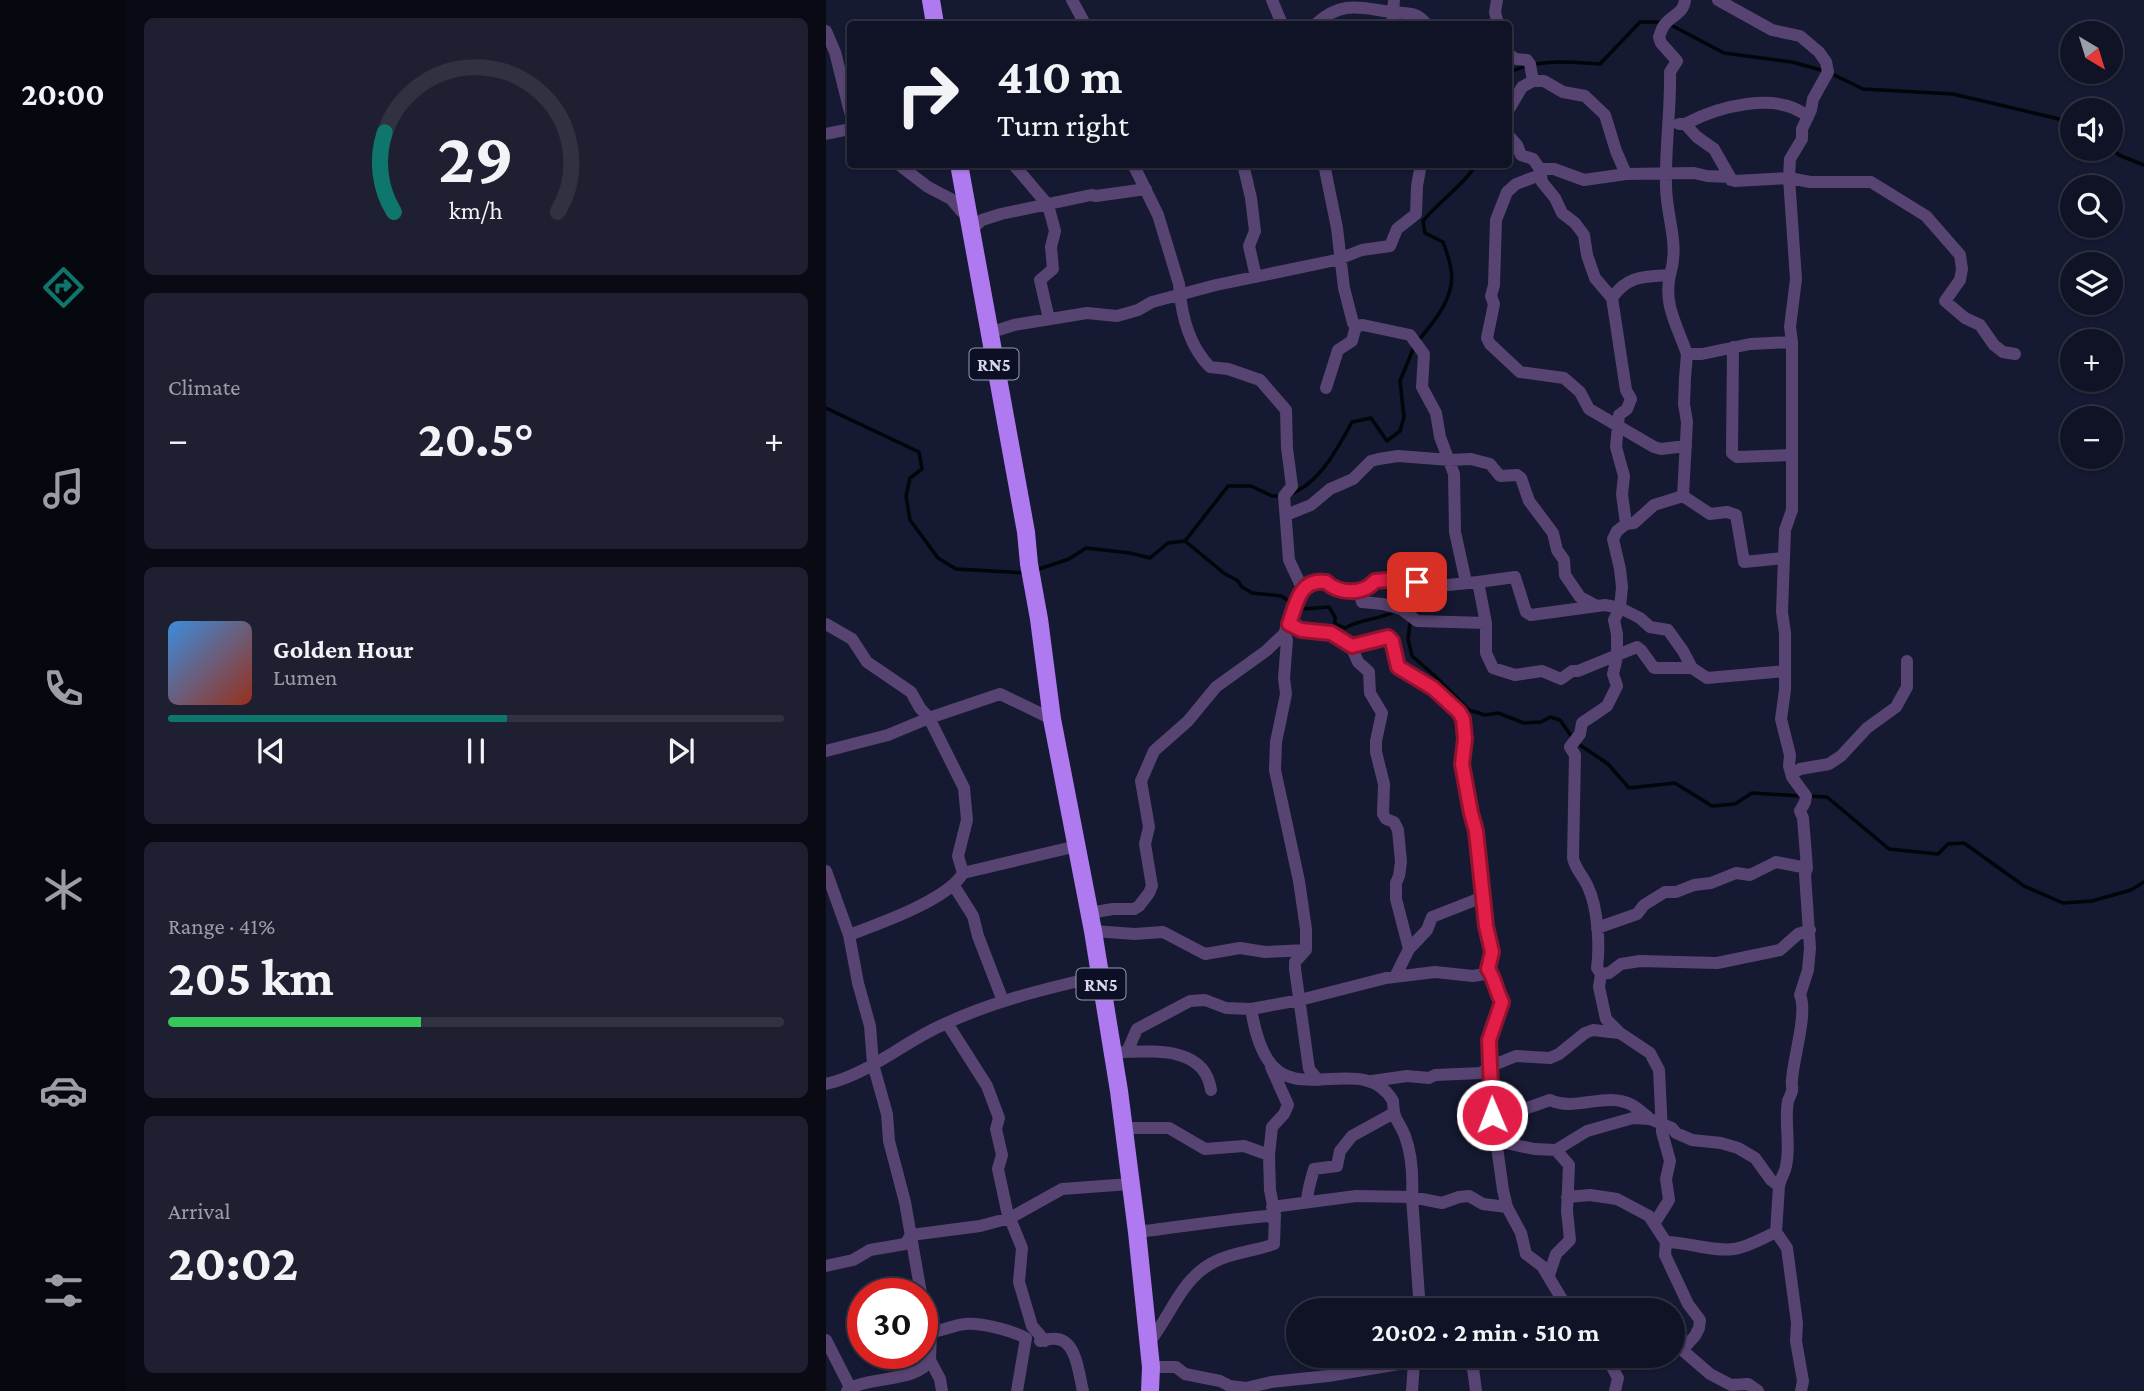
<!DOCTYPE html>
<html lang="en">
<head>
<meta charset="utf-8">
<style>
	:root { --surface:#101325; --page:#1e2032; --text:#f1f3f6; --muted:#9c9ea7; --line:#303242; --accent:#0f766e }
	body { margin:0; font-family:"Crimson Pro",serif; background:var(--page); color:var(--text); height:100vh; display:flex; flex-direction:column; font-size:26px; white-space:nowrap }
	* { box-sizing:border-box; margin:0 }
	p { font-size:23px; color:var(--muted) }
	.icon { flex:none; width:38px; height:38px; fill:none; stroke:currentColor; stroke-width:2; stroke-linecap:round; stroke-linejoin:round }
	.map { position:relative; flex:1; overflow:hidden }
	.sheet { display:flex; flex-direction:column; gap:18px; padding:18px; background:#090a14; width:700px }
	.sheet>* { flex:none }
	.hud { position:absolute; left:21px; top:21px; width:665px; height:147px; border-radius:7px; box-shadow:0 2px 5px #0004,0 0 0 2px var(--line); background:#101325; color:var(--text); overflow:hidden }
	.needle { width:46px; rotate:142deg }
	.fabs { position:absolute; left:1234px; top:21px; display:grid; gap:14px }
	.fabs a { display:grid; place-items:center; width:63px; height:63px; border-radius:50%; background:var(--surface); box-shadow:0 2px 5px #0004,0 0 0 2px var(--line); font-size:35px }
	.speed { position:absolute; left:21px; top:1278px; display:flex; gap:14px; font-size:35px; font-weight:700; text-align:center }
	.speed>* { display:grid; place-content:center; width:91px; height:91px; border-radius:50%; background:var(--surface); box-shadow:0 2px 5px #0004,0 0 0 2px var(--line); line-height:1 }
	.speed .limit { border:10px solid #d22; background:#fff; color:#111 }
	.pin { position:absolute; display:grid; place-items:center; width:60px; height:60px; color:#fff; margin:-30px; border-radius:14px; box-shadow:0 4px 10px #0006 }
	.me { position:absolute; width:77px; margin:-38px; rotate:359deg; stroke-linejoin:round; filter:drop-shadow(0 0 5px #0008) }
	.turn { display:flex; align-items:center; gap:24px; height:147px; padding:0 35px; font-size:32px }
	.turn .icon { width:91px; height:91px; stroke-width:2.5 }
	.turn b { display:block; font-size:49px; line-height:60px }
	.big { font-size:52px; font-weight:700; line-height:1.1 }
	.sheet .card { flex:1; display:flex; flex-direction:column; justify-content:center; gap:10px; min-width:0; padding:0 24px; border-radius:10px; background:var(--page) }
	.sheet .dial { align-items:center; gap:0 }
	.dial svg { height:182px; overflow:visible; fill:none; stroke:var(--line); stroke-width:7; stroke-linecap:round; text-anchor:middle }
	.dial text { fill:var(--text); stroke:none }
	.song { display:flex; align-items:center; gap:21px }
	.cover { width:84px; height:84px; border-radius:10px; background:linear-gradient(135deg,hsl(210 70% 55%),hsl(10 70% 35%)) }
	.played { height:7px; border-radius:4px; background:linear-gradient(90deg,var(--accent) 55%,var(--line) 55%) }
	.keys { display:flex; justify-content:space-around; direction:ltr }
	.heat { display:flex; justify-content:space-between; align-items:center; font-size:38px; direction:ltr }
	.charge { height:10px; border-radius:5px; background:linear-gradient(90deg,#34c759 41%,var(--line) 0) }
	.trip { position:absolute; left:460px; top:1298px; width:399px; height:70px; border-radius:35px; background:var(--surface); box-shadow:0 2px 5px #0004,0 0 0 2px var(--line); font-weight:700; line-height:70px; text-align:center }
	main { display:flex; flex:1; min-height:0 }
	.tabs { display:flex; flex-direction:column; width:126px; justify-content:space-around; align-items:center; background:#06080f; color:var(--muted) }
	.tabs .icon { width:49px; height:49px }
	.tabs .current { color:var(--accent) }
	.tabs b { font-size:32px; color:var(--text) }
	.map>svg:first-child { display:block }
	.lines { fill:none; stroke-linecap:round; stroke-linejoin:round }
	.stream { stroke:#00060a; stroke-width:3.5 }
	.minor { stroke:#584472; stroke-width:12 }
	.highway { stroke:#af7aef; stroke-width:18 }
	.route-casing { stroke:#92132f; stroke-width:18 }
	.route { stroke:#e11d48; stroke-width:12 }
	.labels { text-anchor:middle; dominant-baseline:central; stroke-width:7; stroke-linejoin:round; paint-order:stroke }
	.shield { fill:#0d0f27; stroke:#999caf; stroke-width:2 }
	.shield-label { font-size:19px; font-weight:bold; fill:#d5d8e9 }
</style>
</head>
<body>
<main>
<nav class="tabs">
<b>20:00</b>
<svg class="icon current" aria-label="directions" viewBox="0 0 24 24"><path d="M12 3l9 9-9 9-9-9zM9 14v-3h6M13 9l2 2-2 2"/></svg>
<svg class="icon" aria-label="music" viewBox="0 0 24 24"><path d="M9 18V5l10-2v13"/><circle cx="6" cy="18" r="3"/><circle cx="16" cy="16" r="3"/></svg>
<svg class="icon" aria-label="phone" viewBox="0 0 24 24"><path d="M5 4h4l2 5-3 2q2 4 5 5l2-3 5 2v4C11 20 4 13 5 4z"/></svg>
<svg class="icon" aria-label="climate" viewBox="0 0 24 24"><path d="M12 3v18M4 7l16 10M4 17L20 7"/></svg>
<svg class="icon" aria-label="car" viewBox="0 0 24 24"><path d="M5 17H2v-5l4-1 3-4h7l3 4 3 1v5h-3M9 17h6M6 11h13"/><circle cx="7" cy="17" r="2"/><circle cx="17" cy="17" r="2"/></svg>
<svg class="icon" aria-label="filters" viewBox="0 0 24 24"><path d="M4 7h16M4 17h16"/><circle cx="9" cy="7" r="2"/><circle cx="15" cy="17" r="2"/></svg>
</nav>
<section class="sheet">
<div class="card dial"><svg viewBox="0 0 100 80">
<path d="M14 69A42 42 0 1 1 86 69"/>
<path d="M14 69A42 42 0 0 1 10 34" stroke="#0f766e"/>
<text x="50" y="56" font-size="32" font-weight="700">29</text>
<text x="50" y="72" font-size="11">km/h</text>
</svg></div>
<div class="card"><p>Climate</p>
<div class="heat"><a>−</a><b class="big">20.5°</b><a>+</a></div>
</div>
<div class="card">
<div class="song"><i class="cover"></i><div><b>Golden Hour</b><p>Lumen</p></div></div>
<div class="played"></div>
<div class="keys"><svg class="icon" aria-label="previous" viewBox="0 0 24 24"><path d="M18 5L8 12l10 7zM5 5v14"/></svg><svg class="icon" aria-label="pause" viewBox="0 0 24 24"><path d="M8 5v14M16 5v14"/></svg><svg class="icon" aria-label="next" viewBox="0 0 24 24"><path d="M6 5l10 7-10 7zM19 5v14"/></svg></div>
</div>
<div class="card"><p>Range · 41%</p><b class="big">205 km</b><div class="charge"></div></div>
<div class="card"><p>Arrival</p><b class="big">20:02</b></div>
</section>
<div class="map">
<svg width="1318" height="1391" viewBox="0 0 1318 1391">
	<rect width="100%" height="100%" fill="#151931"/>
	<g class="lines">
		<path class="stream" d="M 845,25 L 898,53 L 966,62 L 1002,72 L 1037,89 L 1127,94 L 1246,122
			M 682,73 C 712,58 742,62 774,64 L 814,22 L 837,22
			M 1284,149 L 1295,156 L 1318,165
			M 592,341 C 608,322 630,296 625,270 C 624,260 620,251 617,242 L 599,233 L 597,221 C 614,200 636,187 651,164
			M 0,408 L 93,452 L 96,469 L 84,478 L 80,496 L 84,520 L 112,558 L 130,569 L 199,573
			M 464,494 C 493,484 512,448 526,422 L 545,418 L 561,441 L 574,431 L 578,417 L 574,381 L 588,347
			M 359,541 L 399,574 L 411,580 L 416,587 L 426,593 L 455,596 L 476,609 L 503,607 L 509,617 L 509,624 L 519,628 C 535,619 551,620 568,612
			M 210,570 L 243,559 L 260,548 L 304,553 L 324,558 L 342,543 L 359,541 L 402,486 L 425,486 L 446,496 L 454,496
			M 584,622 L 582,639 L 586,656 L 609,676 L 643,710 L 659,715 L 672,713 L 698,723 L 715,722 L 724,717 L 734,720 L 746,737
			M 751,743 L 782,764 L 803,788 L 849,783 L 886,806 L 909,804 L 926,793 L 975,796
			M 983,796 L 1001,797 L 1063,849 L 1112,854 L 1122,844 L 1138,843 L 1198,886 L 1237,903 L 1266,901 L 1305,890 L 1318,882"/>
		<path class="minor" d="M 246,0 L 259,24
			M 446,0 L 456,24
			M 671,0 L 669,12 L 672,24
			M 892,0 L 946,30 L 974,36 L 993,52 L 1000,62 L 1002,72 L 987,99 L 985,110 L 976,129 L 976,139 L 964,159 L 963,178 L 970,279 L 964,327 L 966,342 L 966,510 L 959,530 L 956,612 L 959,633 L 959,690 L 955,719 L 964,755 L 963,766 L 966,777 L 980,796 L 979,802 L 974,811 L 977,818 L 981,868
			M 490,24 C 516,0 534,8 566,12 C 580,14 591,11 600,24
			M 566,24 L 568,0
			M 0,31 L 9,52 L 24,112
			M 682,54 L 690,59 L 701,60 L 704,64 L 707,81
			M 682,111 L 696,87 L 707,81 L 718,81 L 737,92 L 759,96 L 779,115 L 790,151 L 800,174
			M 853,124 L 859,124 L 871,137 L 888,149 L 904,177
			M 859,124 C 891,107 951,90 982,117
			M 0,134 L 24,129
			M 682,135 L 691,145 L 695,155 L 707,159 L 714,169 L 728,169 L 758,180 L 800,174 L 868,173 L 881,176 L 904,177 L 905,180 L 909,181 L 963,178 L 984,182 L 1045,182 L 1100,216 L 1134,255 L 1136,269 L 1134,280 L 1119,301 L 1139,318 L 1154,325 L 1168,345 L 1177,352 L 1189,354
			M 39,164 L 49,164
			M 72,164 L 102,187 L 125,199 L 135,211 L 142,215
			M 187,164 L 222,205 L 229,231 L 225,247 L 227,269 L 214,280 L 223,319
			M 417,164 L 425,198 L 429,231 L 423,246 L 430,277
			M 498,164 L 511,228 L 518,288 L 527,323 L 530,326 L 537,325 L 584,335 L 598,354 L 596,387 L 610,413 L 614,437 L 628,474 L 629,532 L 640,582
			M 714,169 L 716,182 L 729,198 L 736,213 L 749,223 L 758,235 L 761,255 L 769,278 L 786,298
			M 714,175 L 690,184 L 681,192 L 670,220 L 668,285 L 665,296 L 668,304 L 661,338 L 664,344 L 694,372 L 738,378 L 754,392 L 763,409 L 828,447 L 835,449 L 860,446
			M 146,229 L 156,220 L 175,214 L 265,195 L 270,196 L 320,189
			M 844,275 C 837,305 852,327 861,354 L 876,354 L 924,344 L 966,342
			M 163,333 L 188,325 L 261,313 L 291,316 L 312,310 L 326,302 L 390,285 L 510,260 L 536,250 L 564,246 L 571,229 L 590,214 L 591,186 L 595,164
			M 907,347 L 906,453 L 911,457 L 966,455
			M 861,354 L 859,378 L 858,404 L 861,422 L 857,496 L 884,514 L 901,512 L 910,515 L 918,562 L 958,558
			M 500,388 L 512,350 L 526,341 L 530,326
			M 460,515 L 485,505 L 504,489 L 527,479 L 545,461 L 553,459 L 572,456 L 624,460 L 645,459 L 664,464 L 674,476 L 691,475 L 695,478 L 703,501 L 727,533 L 731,550 L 738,560 L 739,575 L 754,597 L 771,606
			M 800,524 L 808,523 L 828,505 L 857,496
			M 652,582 L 689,577 L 700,612 L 705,615 L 779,605 L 794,608 L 814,618 L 824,627 L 842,630 L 857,651 L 866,668 L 881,678 L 959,671
			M 476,588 L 495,581 L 510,589 L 533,591 L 540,590 L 549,581 L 554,580 L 585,579 L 602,587 L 652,582 L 660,623 L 660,653 L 667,668 L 689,675 L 716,671 L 735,679 L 746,671 L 752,671 L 811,647 L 815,650 L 828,668 L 866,668
			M 533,591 L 536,602 L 557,604 L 575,609 L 591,621 L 660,623
			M 0,624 L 26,639 L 41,662 L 85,692 L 94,708 L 103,718 L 138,788 L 141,820 L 132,856 L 137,873
			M 463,624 L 475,630 L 505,633 L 525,646 L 562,637 L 566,641 L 572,667 L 607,688 L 633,712 L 637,719 L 639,739 L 636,764 L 644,813 L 650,831 L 660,926 L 666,952 L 662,969 C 669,979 671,991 676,1002 L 663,1040 L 666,1076 L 664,1097 L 677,1190 L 681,1207 L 695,1233 L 700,1254 L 716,1266 L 743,1311
			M 458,634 L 461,640 L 458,678 L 460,694 L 450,742 L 449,770 L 473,881 L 480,929 L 480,950 L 469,962 L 469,969 L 483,1069 L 492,1080
			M 525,646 L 532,662 L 543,672 L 544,693 L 556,713 L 550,741 L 550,752 L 558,784 L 557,814 L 560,819 L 568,822 L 572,830 L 575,862 L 573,876 L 570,883 L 570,899 L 583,949
			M 0,751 L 62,735 L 103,718 L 174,694 L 226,719
			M 966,774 L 974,769 L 1003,764 L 1015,756 L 1041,728 L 1070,707 L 1081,687 L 1081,661
			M 0,871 L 23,935 L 32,983 L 44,1026 L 47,1064 L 61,1114 L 63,1141 L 79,1202 L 95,1293
			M 128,886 L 147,916 L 152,936 L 177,1001
			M 263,913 L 287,909 L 308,909 L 313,906 L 323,893 L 326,886 L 319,844 L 323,827 L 315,781 L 328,751 L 362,721 L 390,687 L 440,651 L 458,634 L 476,588 L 463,560 L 458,496 L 466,486 L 461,448 L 460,410 L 434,380 L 402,369 L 384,367 C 363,346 355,313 353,284 L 332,215 L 307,164
			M 771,928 L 811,914 L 818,905 L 839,892 L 850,892 L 868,885 L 885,883 L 910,873 L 924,875 L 950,862 L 981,868 L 979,874 L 984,948 L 982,970 L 974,995 C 982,1013 967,1059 966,1080 C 965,1084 967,1088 966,1091 C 965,1095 963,1098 962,1101 C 958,1123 965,1144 960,1166 C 959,1173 955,1177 953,1186
			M 267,931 L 309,934 L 337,932 L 379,954 L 414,948 L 439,952 L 480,950
			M 23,935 C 52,924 122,900 137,873 L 251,846
			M 775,974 L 783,973 L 795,964 L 814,961 L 891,963 L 954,950 L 972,934 L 984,930
			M 569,977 L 583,949 L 601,930 L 606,917 L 657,897
			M 425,1009 C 428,1026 432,1045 442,1060 C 470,1105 539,1052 567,1101 C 568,1123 572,1118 579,1136 C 586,1155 587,1178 586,1197 L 530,1196 L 446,1207
			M 121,1023 L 161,1086 L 173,1118 L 170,1129 L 176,1155 L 172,1169 L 181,1211 L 196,1248 L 193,1282 L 206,1326 L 219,1341
			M 297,1052 C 330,1051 379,1047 385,1090
			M 301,1052 L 311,1029 L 364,1001 L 379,1000 L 400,1008 L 425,1009 L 474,1000 L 560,978 L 609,972 L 647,976 L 665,973
			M 546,1081 L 581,1076 L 603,1078 L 609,1075 L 655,1073 L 665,1066 L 690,1056 L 724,1058 L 733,1054 L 759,1033 L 767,1030 L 793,1033
			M 0,1084 C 40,1075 73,1046 110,1028 C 163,1002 218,989 274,976
			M 666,1115 L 693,1111 L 724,1100 C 750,1112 780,1091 806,1105 C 813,1109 818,1114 824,1119
			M 298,1128 L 343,1128 L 379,1149 L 418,1146 L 443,1155 L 444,1190 L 449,1215 L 448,1244 C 430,1251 409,1252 390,1261 C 354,1278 345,1317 321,1345
			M 671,1141 L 708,1149 L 730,1150 L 743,1165 L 741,1211 L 744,1240 L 730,1254 L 723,1275
			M 730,1150 L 761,1131 L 807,1118 L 824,1119 L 846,1128 L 850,1133 L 866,1140 L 895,1143 L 912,1148 L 929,1158 L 945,1180 L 953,1186 L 950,1232 L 961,1248 L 971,1323 L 970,1341 L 977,1381 L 975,1391
			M 443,1155 L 446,1127 L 458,1114 L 462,1105 L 445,1067
			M 741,1197 L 764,1195 L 791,1199 L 823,1216 L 840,1242 L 839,1255 L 862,1304 L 874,1320 L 873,1328 L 869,1336 L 857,1349
			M 481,1202 C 481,1191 485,1180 488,1169 L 511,1166 L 514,1151 L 526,1136 L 566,1114
			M 828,1224 L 843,1200 L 840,1179 L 844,1161 L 836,1132 L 833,1070 L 824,1053 L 794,1033 L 780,1019 L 773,987 L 775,974 L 771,968 C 774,946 772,908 762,887 C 758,877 749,869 747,858 L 749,755 L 744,747 L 754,734 L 756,723 L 781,706 L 791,686 L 787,674 L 791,657 L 791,634 L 788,620 L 794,608 L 796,587 L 794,569 L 787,539 L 791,531 L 800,524 L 796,494 L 798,476 L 790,447 L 793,415 L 801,409 L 805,399 L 800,390 L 786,298 C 802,275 818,277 844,275 C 854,243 840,217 840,185 C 839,147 845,109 844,72 L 851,61 L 835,43 L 833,37 C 835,32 836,26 841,22 C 849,14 857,13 859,0
			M 311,1232 C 354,1227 397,1220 441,1216 L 447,1218
			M 840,1242 C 862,1242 886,1252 908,1249 C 922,1247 937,1238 950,1232
			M 0,1266 L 27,1260 L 44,1250 L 79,1244 L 85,1235 L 154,1226 L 184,1218 L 236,1189 L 304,1184
			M 96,1302 L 105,1332 L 104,1360 L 114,1379 L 116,1391
			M 594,1311 L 586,1197 L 616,1203 L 633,1197 L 643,1196 L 657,1204 L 681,1207
			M 105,1332 C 117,1331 128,1325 139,1324 C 154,1322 187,1331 200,1338 L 191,1391
			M 0,1340 L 26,1391
			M 214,1341 C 220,1340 225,1338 231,1339 C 251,1341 253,1376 257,1391
			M 847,1342 L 884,1374 L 905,1385 L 922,1384 L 932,1391
			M 633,1356 L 647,1368 L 650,1391
			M 780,1356 L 792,1378 L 789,1391
			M 325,1367 L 350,1367 L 359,1374 L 394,1381 L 404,1386 L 420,1388 L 445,1382 L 502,1376 L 620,1356
			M 21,1391 C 37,1376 92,1383 104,1360
			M 586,1391 L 588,1362"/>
		<path class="highway" d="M 105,0 L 109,24
			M 133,164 L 200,532 L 203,564 L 213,619 L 226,719 L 267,931 L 293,1091 L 311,1232 L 325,1367 L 324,1391"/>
	</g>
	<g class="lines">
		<defs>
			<path id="route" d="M 591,582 L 583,578 L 549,581 C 537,595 513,594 500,582 C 473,578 470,605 463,624 L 475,630 L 505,633 L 526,646 L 562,637 L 566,641 L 572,667 L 607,688 L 633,712 L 637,719 L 639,739 L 636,764 L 645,813 L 650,831 L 660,926 L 666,952 L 662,969 C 669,979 670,991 676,1002 L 663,1040 L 666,1115"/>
		</defs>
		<use href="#route" class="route-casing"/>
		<use href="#route" class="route"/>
	</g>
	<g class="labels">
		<g class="shield">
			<rect x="143.5" y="348.5" width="49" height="31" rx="5"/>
			<rect x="250.5" y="968.5" width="49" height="31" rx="5"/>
		</g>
		<g class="shield-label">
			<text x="168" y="364">RN5</text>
			<text x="275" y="984">RN5</text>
		</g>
	</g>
</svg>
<div class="fabs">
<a><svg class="needle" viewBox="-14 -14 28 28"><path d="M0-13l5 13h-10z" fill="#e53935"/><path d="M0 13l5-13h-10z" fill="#9c9ea7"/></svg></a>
<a><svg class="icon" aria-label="sound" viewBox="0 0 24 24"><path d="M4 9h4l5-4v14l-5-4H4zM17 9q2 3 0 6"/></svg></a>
<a><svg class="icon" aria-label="search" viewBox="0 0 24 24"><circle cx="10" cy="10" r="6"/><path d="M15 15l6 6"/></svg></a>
<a><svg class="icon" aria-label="layers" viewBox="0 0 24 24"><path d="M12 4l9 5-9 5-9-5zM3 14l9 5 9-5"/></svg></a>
<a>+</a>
<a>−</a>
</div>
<div class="speed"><div class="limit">30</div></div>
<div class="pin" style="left:591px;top:582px;background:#d93025"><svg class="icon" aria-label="arrive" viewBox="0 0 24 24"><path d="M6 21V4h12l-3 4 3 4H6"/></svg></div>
<svg class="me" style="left:666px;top:1115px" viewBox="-20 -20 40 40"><circle r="17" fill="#e11d48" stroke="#fff" stroke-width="3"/><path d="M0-11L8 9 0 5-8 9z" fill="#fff"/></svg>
<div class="trip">20:02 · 2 min · 510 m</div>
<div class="hud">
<div class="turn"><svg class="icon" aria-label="right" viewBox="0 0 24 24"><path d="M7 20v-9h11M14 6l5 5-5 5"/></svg><div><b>410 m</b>Turn right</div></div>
</div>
</div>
</main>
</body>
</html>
